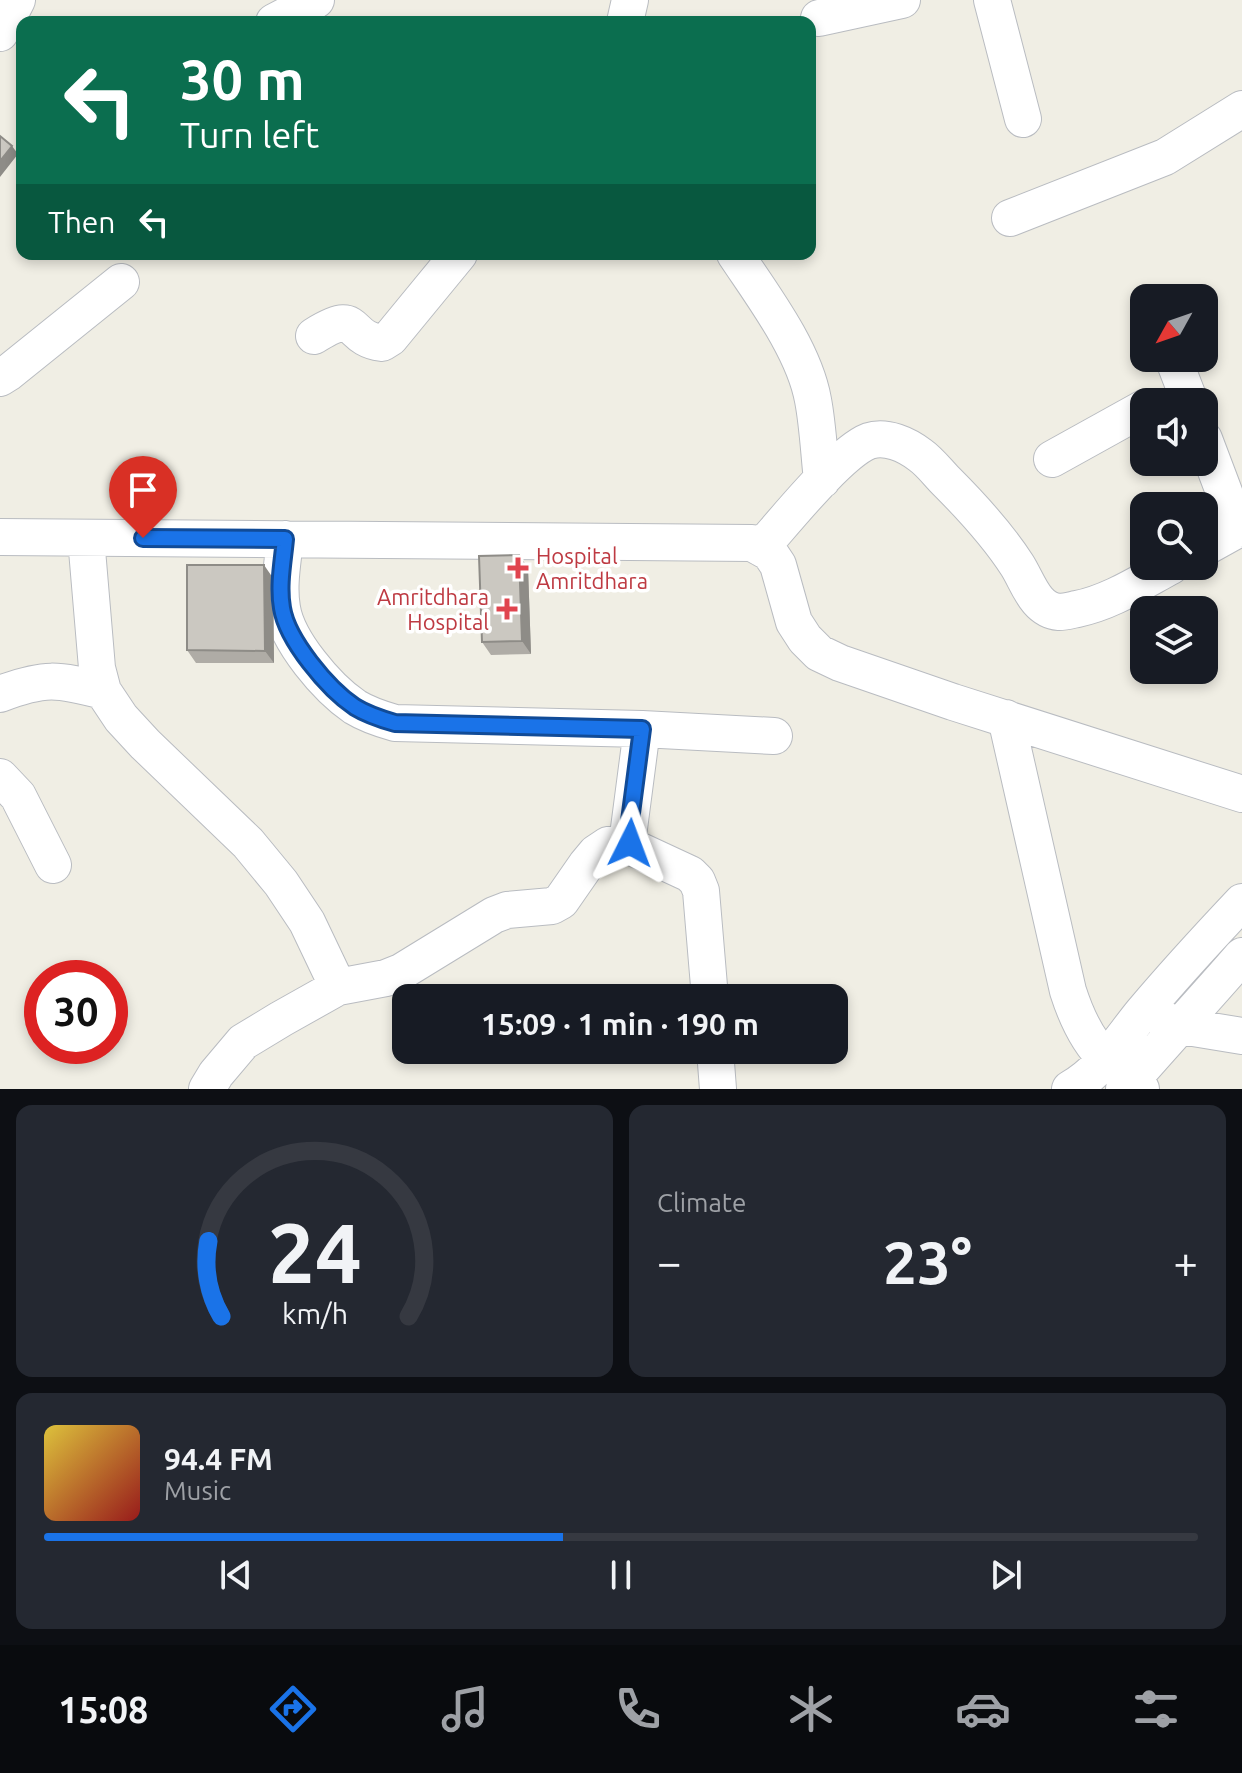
<!DOCTYPE html>
<html lang="en">
<head>
<meta charset="utf-8">
<style>
	:root { --surface:#171b24; --page:#242831; --text:#f1f3f6; --muted:#9ea1a6; --line:#363941; --accent:#1a73e8 }
	body { margin:0; font-family:Ubuntu,sans-serif; background:var(--page); color:var(--text); height:100vh; display:flex; flex-direction:column; font-size:30px; white-space:nowrap }
	* { box-sizing:border-box; margin:0 }
	p { font-size:26px; color:var(--muted) }
	.icon { flex:none; width:44px; height:44px; fill:none; stroke:currentColor; stroke-width:2; stroke-linecap:round; stroke-linejoin:round }
	.map { position:relative; height:1089px; overflow:hidden }
	.side { display:flex; flex-direction:column; gap:16px; padding:16px; background:#0d0f14; flex:1 }
	.side>* { flex:none }
	.top-card { position:absolute; left:16px; top:16px; width:800px; height:244px; border-radius:16px; box-shadow:0 4px 12px #0003; background:#0b6e4f; color:#fff; overflow:hidden }
	.needle { width:52px; rotate:230deg }
	.buttons { position:absolute; left:1130px; top:284px; display:grid; gap:16px }
	.buttons a { display:grid; place-items:center; width:88px; height:88px; border-radius:16px; background:var(--surface); box-shadow:0 4px 12px #0003; font-size:40px }
	.speed { position:absolute; left:24px; top:960px; display:flex; gap:16px; font-size:40px; font-weight:700; text-align:center }
	.speed>* { display:grid; place-content:center; width:104px; height:104px; border-radius:50%; background:var(--surface); box-shadow:0 4px 12px #0003; line-height:1 }
	.speed .limit { border:12px solid #d22; background:#fff; color:#111 }
	.pin { position:absolute; display:grid; place-items:center; width:68px; height:68px; color:#fff; margin:-82px -34px; border-radius:50% 50% 50% 0; rotate:-45deg; box-shadow:0 0 8px #0007 }
	.pin .icon { rotate:45deg }
	.me { position:absolute; width:88px; margin:-44px; rotate:3deg; stroke-linejoin:round; filter:drop-shadow(0 0 6px #0008) }
	.turn { display:flex; align-items:center; gap:28px; height:168px; padding:0 32px; font-size:36px }
	.turn .icon { width:104px; height:104px; stroke-width:2.5 }
	.turn b { display:block; font-size:56px; line-height:68px }
	.then { display:flex; align-items:center; height:76px; padding:0 32px; background:#0003; gap:16px; font-size:30px }
	.big { font-size:60px; font-weight:700; line-height:1.1 }
	.side .card { flex:1; display:flex; flex-direction:column; justify-content:center; gap:12px; min-width:0; padding:0 28px; border-radius:16px; background:var(--page) }
	.side .dial { align-items:center; gap:0 }
	.dial svg { height:208px; overflow:visible; fill:none; stroke:var(--line); stroke-width:7; stroke-linecap:round; text-anchor:middle }
	.dial text { fill:var(--text); stroke:none }
	.song { display:flex; align-items:center; gap:24px }
	.cover { width:96px; height:96px; border-radius:12px; background:linear-gradient(135deg,hsl(50 70% 55%),hsl(0 70% 35%)) }
	.played { height:8px; border-radius:4px; background:linear-gradient(90deg,var(--accent) 45%,var(--line) 45%) }
	.keys { display:flex; justify-content:space-around; direction:ltr }
	.heat { display:flex; justify-content:space-between; align-items:center; font-size:44px; direction:ltr }
	.side .tiles { flex:1; display:grid; gap:16px; grid-template-columns:1fr 1fr }
	.card:last-child { grid-column:span 2 }
	.trip { position:absolute; left:392px; top:984px; width:456px; height:80px; border-radius:16px; background:var(--surface); box-shadow:0 4px 12px #0003; font-weight:700; line-height:80px; text-align:center }
	.tabs { display:flex; height:128px; justify-content:space-around; align-items:center; background:#090b0e; color:var(--muted) }
	.tabs .icon { width:56px; height:56px }
	.tabs .current { color:var(--accent) }
	.tabs b { font-size:36px; color:var(--text) }
	.map>svg:first-child { display:block }
	.lines { fill:none; stroke-linecap:round; stroke-linejoin:round }
	.minor-casing { stroke:#b9bcc1; stroke-width:38 }
	.minor { stroke:#fff; stroke-width:36 }
	.wall { fill:#afaca6 }
	.shaded-wall { fill:#8e8c87 }
	.building { fill:#cbc8c1; stroke:#8e8c87; stroke-width:2 }
	.route-casing { stroke:#114b97; stroke-width:20 }
	.route { stroke:#1a73e8; stroke-width:14 }
	.health-dot { fill:#e0444e; stroke:#fff; stroke-width:3 }
	.labels { text-anchor:middle; dominant-baseline:central; stroke-width:7; stroke-linejoin:round; paint-order:stroke }
	.health-label { font-size:22px; fill:#be3a42; stroke:#fff; text-anchor:start }
</style>
</head>
<body>
<div class="map">
<svg width="1242" height="1089" viewBox="0 0 1242 1089">
	<rect width="100%" height="100%" fill="#f0eee4"/>
	<g class="lines">
		<defs>
			<path id="minor" d="M 992,0 L 1023,119
				M 819,18 L 902,0
				M 274,22 L 316,0
				M 625,22 L 630,0
				M 0,33 L 17,0
				M 1010,218 L 1165,157 L 1242,109
				M 735,254 C 763,296 804,350 813,400 C 818,426 819,454 822,480
				M 314,336 C 362,306 344,338 382,343 L 390,338 L 459,254
				M 1173,358 L 1190,402
				M 0,378 L 8,373 L 121,282
				M 1204,439 L 1238,529
				M 1052,459 L 1144,408
				M 0,537 L 752,543 L 770,553 L 778,565 L 794,622 L 805,639 L 819,653 L 840,663 L 953,702 L 1242,794
				M 86,538 L 97,668 L 103,691 L 121,718 L 145,744 L 248,843 L 281,883 L 307,922 L 338,987
				M 285,539 C 283,561 278,585 282,608 C 287,641 327,688 355,707 C 368,715 381,719 395,723 L 642,729 L 774,736
				M 761,548 C 784,522 840,452 869,441 C 886,435 907,445 920,455 C 930,462 938,473 946,481 C 972,507 997,534 1017,565 C 1028,582 1035,610 1059,612 C 1065,612 1072,610 1077,609 C 1111,602 1141,582 1171,566
				M 1204,548 L 1242,527
				M 0,694 C 45,677 57,679 103,691
				M 1006,718 L 1068,991 C 1076,1016 1087,1041 1106,1059 C 1117,1070 1131,1077 1141,1089
				M 642,729 L 628,836 L 630,843 L 634,848 L 690,874 L 697,881 L 701,891 L 710,998
				M 0,777 L 18,796 L 53,865
				M 1162,1019 L 1181,1026 L 1242,1036
				M 715,1050 L 718,1089
				M 207,1089 L 216,1074 L 243,1042 L 281,1019 L 338,987 L 386,978 L 401,972 L 494,915 L 507,910 L 552,906 L 561,901 L 586,865 L 596,853 L 608,845 L 630,843
				M 1070,1089 C 1102,1071 1120,1040 1142,1013 C 1174,975 1208,938 1242,902
				M 1124,1089 C 1163,1044 1203,1001 1242,956"/>
		</defs>
		<use href="#minor" class="minor-casing"/>
		<use href="#minor" class="minor"/>
	</g>
	<path class="wall" d="M 519,555 L 528,568 L 531,654 L 491,655 L 482,642 Z
		M 273,578 L 274,663 L 196,663 L 187,650 Z"/>
	<path class="shaded-wall" d="M 12,146 L 18,154 L 0,177 L 0,161 Z
		M 519,555 L 528,568 L 531,654 L 522,641 Z
		M 264,565 L 273,578 L 274,663 L 265,651 Z"/>
	<path class="building" d="M 0,136 L 12,146 L 0,161 Z
		M 519,555 L 522,641 L 482,642 L 479,556 Z
		M 187,565 L 264,565 L 265,651 L 187,650 Z"/>
	<g class="lines">
		<defs>
			<path id="route" d="M 143,538 L 285,539 C 283,561 278,585 282,608 C 287,640 328,689 355,707 C 368,715 381,719 395,723 L 642,729 L 628,836 L 630,843"/>
		</defs>
		<use href="#route" class="route-casing"/>
		<use href="#route" class="route"/>
	</g>
	<g class="health-dot">
		<path d="M514 556h8v8h8v8h-8v8h-8v-8h-8v-8h8z"/>
		<path d="M503 597h8v8h8v8h-8v8h-8v-8h-8v-8h8z"/>
	</g>
	<g class="labels">
		<g class="health-label">
			<text x="536" y="555">Hospital<tspan x="536" dy="25">Amritdhara</tspan></text>
			<text x="489" y="596" text-anchor="end">Amritdhara<tspan x="489" dy="25">Hospital</tspan></text>
		</g>
	</g>
</svg>
<div class="buttons">
<a><svg class="needle" viewBox="-14 -14 28 28"><path d="M0-13l5 13h-10z" fill="#e53935"/><path d="M0 13l5-13h-10z" fill="#9ea1a6"/></svg></a>
<a><svg class="icon" aria-label="sound" viewBox="0 0 24 24"><path d="M4 9h4l5-4v14l-5-4H4zM17 9q2 3 0 6"/></svg></a>
<a><svg class="icon" aria-label="search" viewBox="0 0 24 24"><circle cx="10" cy="10" r="6"/><path d="M15 15l6 6"/></svg></a>
<a><svg class="icon" aria-label="layers" viewBox="0 0 24 24"><path d="M12 4l9 5-9 5-9-5zM3 14l9 5 9-5"/></svg></a>
</div>
<div class="speed"><div class="limit">30</div></div>
<div class="pin" style="left:143px;top:538px;background:#d93025"><svg class="icon" aria-label="arrive" viewBox="0 0 24 24"><path d="M6 21V4h12l-3 4 3 4H6"/></svg></div>
<svg class="me" style="left:630px;top:843px" viewBox="-20 -20 40 40"><path d="M0-17L14 15 0 8-14 15z" fill="#1a73e8" stroke="#fff" stroke-width="4"/></svg>
<div class="trip">15:09 · 1 min · 190 m</div>
<div class="top-card">
<div class="turn"><svg class="icon" aria-label="left" viewBox="0 0 24 24"><path d="M17 20v-9H6M10 6l-5 5 5 5"/></svg><div><b>30 m</b>Turn left</div></div>
<div class="then">Then<svg class="icon" aria-label="left" viewBox="0 0 24 24"><path d="M17 20v-9H6M10 6l-5 5 5 5"/></svg></div>
</div>
</div>
<section class="side">
<div class="tiles">
<div class="card dial"><svg viewBox="0 0 100 80">
<path d="M14 69A42 42 0 1 1 86 69"/>
<path d="M14 69A42 42 0 0 1 9 40" stroke="#1a73e8"/>
<text x="50" y="56" font-size="32" font-weight="700">24</text>
<text x="50" y="72" font-size="11">km/h</text>
</svg></div>
<div class="card"><p>Climate</p>
<div class="heat"><a>−</a><b class="big">23°</b><a>+</a></div>
</div>
<div class="card">
<div class="song"><i class="cover"></i><div><b>94.4 FM</b><p>Music</p></div></div>
<div class="played"></div>
<div class="keys"><svg class="icon" aria-label="previous" viewBox="0 0 24 24"><path d="M18 5L8 12l10 7zM5 5v14"/></svg><svg class="icon" aria-label="pause" viewBox="0 0 24 24"><path d="M8 5v14M16 5v14"/></svg><svg class="icon" aria-label="next" viewBox="0 0 24 24"><path d="M6 5l10 7-10 7zM19 5v14"/></svg></div>
</div>
</div>
</section>
<nav class="tabs">
<b>15:08</b>
<svg class="icon current" aria-label="directions" viewBox="0 0 24 24"><path d="M12 3l9 9-9 9-9-9zM9 14v-3h6M13 9l2 2-2 2"/></svg>
<svg class="icon" aria-label="music" viewBox="0 0 24 24"><path d="M9 18V5l10-2v13"/><circle cx="6" cy="18" r="3"/><circle cx="16" cy="16" r="3"/></svg>
<svg class="icon" aria-label="phone" viewBox="0 0 24 24"><path d="M5 4h4l2 5-3 2q2 4 5 5l2-3 5 2v4C11 20 4 13 5 4z"/></svg>
<svg class="icon" aria-label="climate" viewBox="0 0 24 24"><path d="M12 3v18M4 7l16 10M4 17L20 7"/></svg>
<svg class="icon" aria-label="car" viewBox="0 0 24 24"><path d="M5 17H2v-5l4-1 3-4h7l3 4 3 1v5h-3M9 17h6M6 11h13"/><circle cx="7" cy="17" r="2"/><circle cx="17" cy="17" r="2"/></svg>
<svg class="icon" aria-label="filters" viewBox="0 0 24 24"><path d="M4 7h16M4 17h16"/><circle cx="9" cy="7" r="2"/><circle cx="15" cy="17" r="2"/></svg>
</nav>
</body>
</html>
